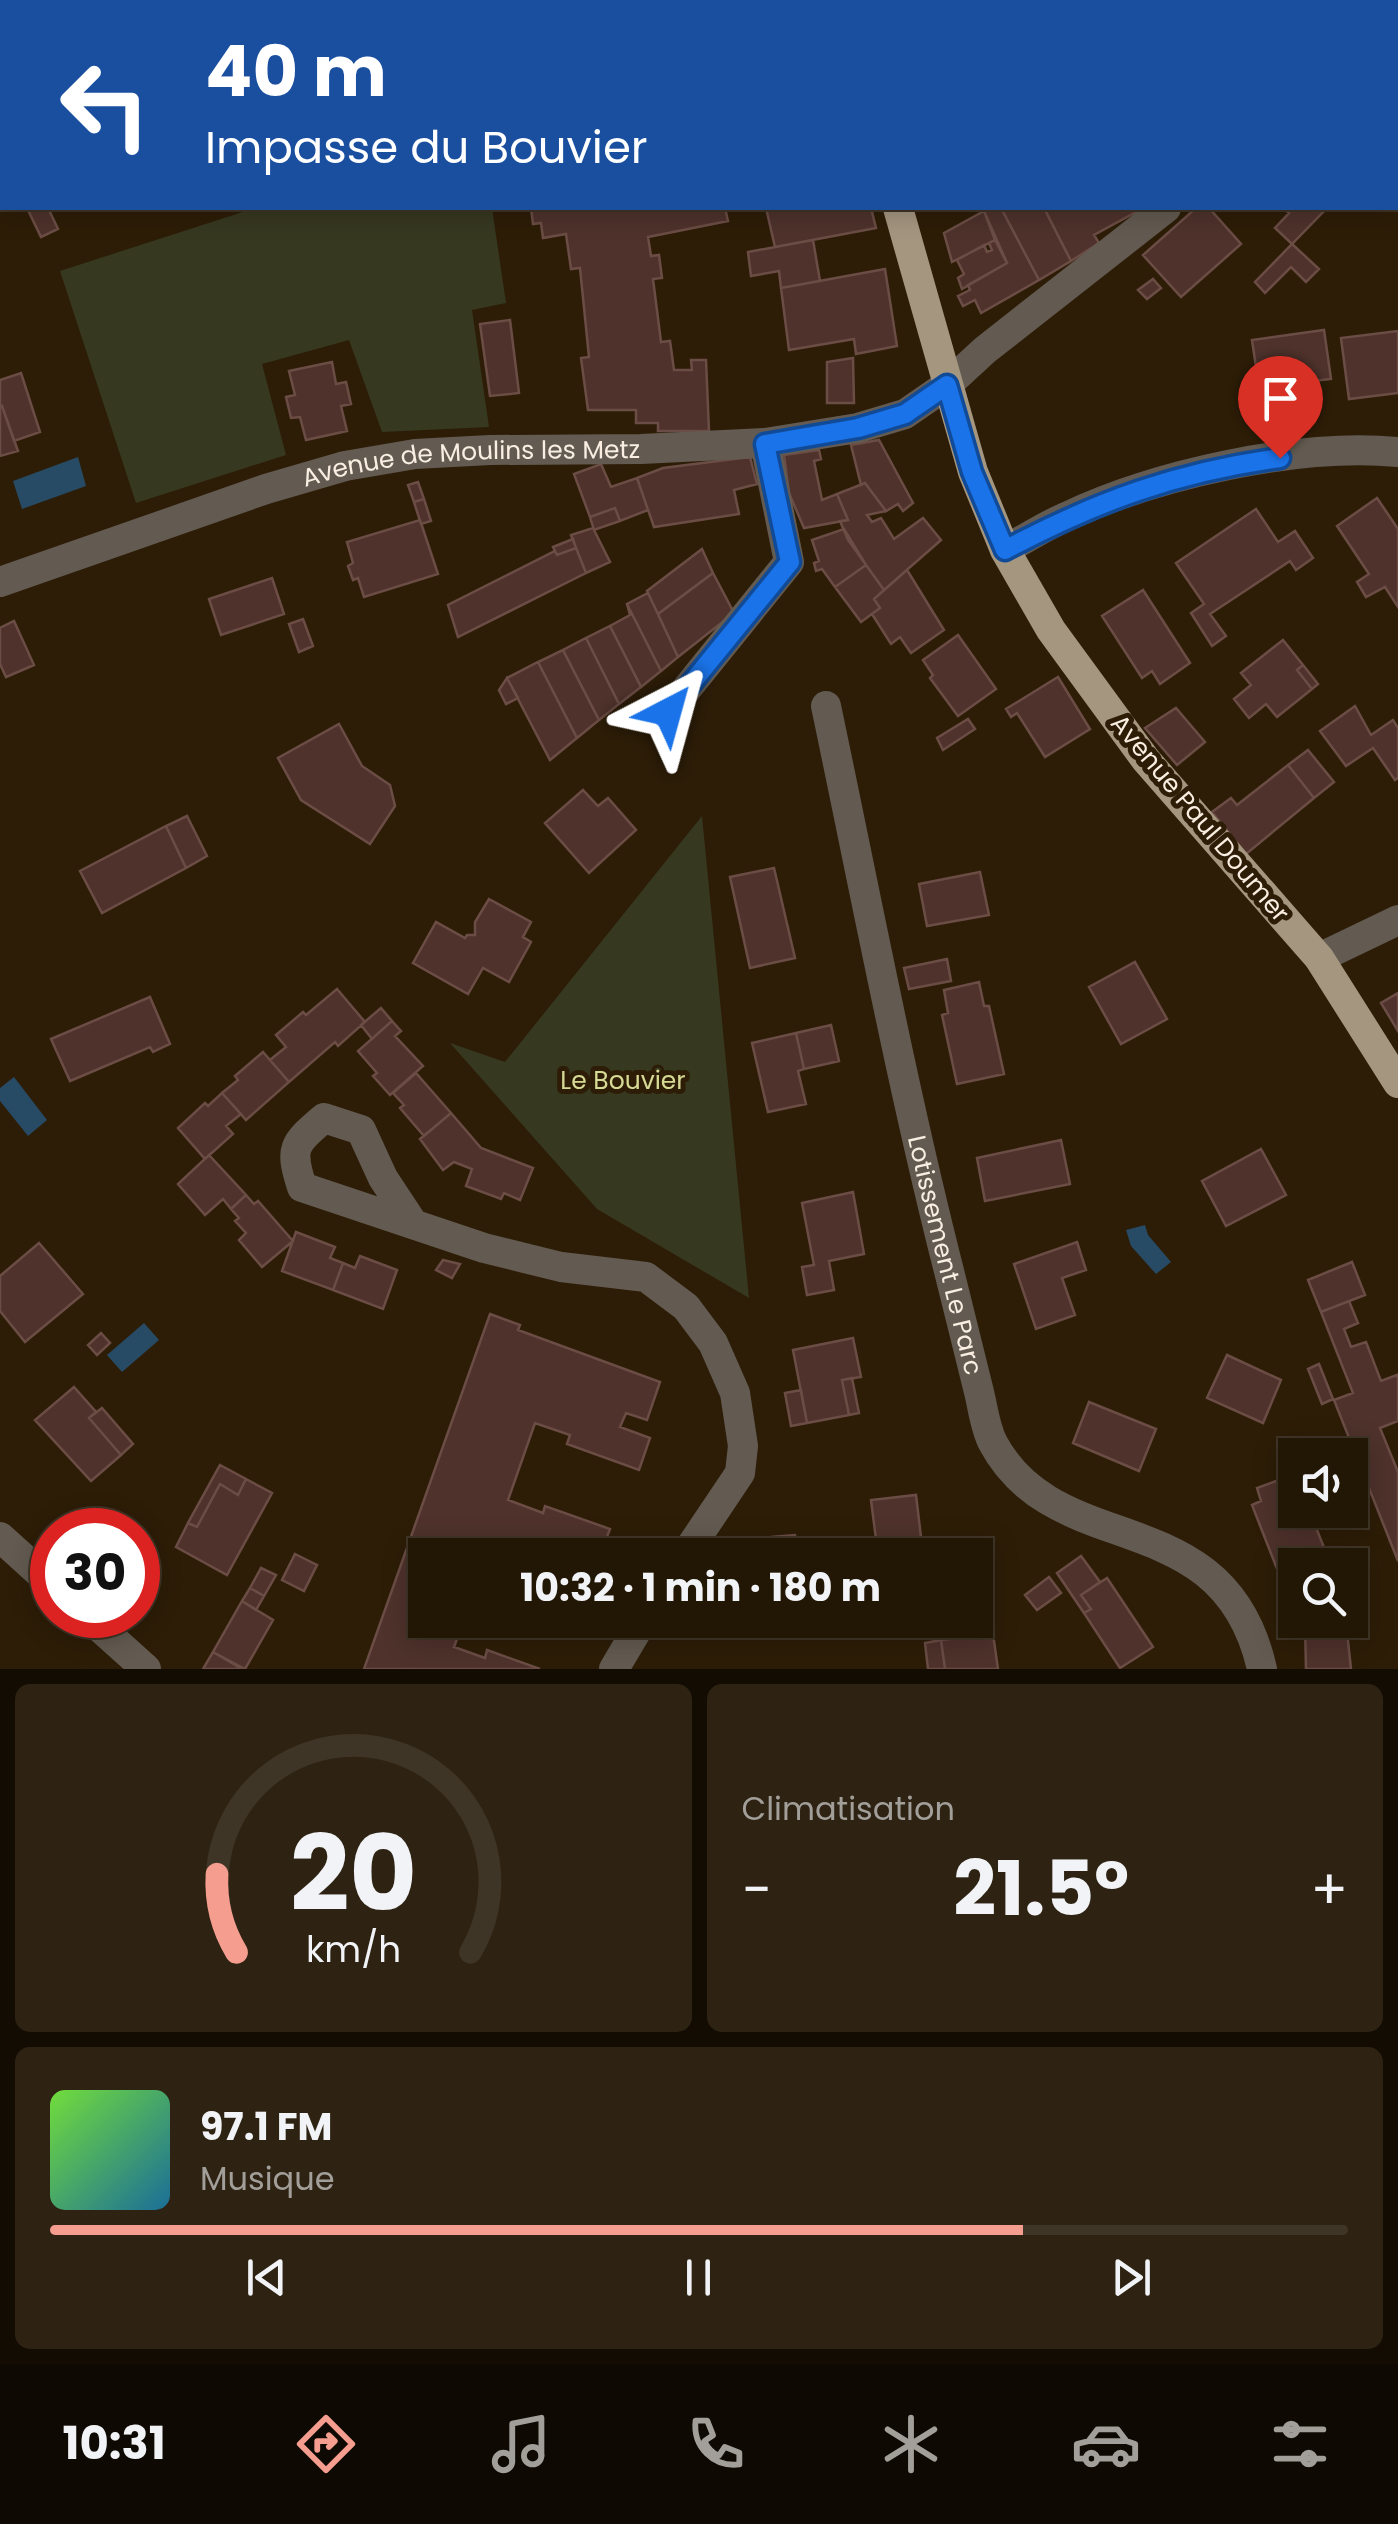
<!DOCTYPE html>
<html lang="fr">
<head>
<meta charset="utf-8">
<style>
	:root { --surface:#221605; --page:#2e2313; --text:#f1f3f6; --muted:#a29f9a; --line:#3f3527; --accent:#f59d8f }
	body { margin:0; font-family:Poppins,sans-serif; background:var(--page); color:var(--text); height:100vh; display:flex; flex-direction:column; font-size:38px; white-space:nowrap }
	* { box-sizing:border-box; margin:0 }
	p { font-size:32px; color:var(--muted) }
	.icon { flex:none; width:55px; height:55px; fill:none; stroke:currentColor; stroke-width:2; stroke-linecap:round; stroke-linejoin:round }
	.map { position:relative; height:1669px; overflow:hidden }
	.side { display:flex; flex-direction:column; gap:15px; padding:15px; background:#130c03; flex:1 }
	.side>* { flex:none }
	.top-card { position:absolute; left:0px; top:0px; width:1400px; height:210px; box-shadow:0 5px 25px #0003,0 0 0 2px var(--line); background:#1a4fa0; color:#fff; overflow:hidden }
	.fabs { position:absolute; left:1278px; top:1438px; display:grid; gap:20px }
	.fabs a { display:grid; place-items:center; width:90px; height:90px; border-radius:0px; background:var(--surface); box-shadow:0 5px 25px #0003,0 0 0 2px var(--line); font-size:50px }
	.speed { position:absolute; left:30px; top:1508px; display:flex; gap:20px; font-size:50px; font-weight:700; text-align:center }
	.speed>* { display:grid; place-content:center; width:130px; height:130px; border-radius:50%; background:var(--surface); box-shadow:0 5px 25px #0003,0 0 0 2px var(--line); line-height:1 }
	.speed .limit { border:15px solid #d22; background:#fff; color:#111 }
	.pin { position:absolute; display:grid; place-items:center; width:85px; height:85px; color:#fff; margin:-102px -42px; border-radius:50% 50% 50% 0; rotate:-45deg; box-shadow:0 0 10px #0007 }
	.pin .icon { rotate:45deg }
	.me { position:absolute; width:110px; margin:-55px; rotate:39deg; stroke-linejoin:round; filter:drop-shadow(0 0 8px #0008) }
	.turn { display:flex; align-items:center; gap:35px; height:210px; padding:0 40px; font-size:45px }
	.turn .icon { width:130px; height:130px; stroke-width:2.5 }
	.turn b { display:block; font-size:70px; line-height:85px }
	.big { font-size:75px; font-weight:700; line-height:1.1 }
	.side .widget { flex:1; display:flex; flex-direction:column; justify-content:center; gap:15px; min-width:0; padding:0 35px; border-radius:15px; background:var(--page) }
	.side .dial { align-items:center; gap:0 }
	.dial svg { height:260px; overflow:visible; fill:none; stroke:var(--line); stroke-width:7; stroke-linecap:round; text-anchor:middle }
	.dial text { fill:var(--text); stroke:none }
	.song { display:flex; align-items:center; gap:30px }
	.cover { width:120px; height:120px; border-radius:15px; background:linear-gradient(135deg,hsl(100 70% 55%),hsl(200 70% 35%)) }
	.played { height:10px; border-radius:5px; background:linear-gradient(90deg,var(--accent) 75%,var(--line) 75%) }
	.keys { display:flex; justify-content:space-around; direction:ltr }
	.heat { display:flex; justify-content:space-between; align-items:center; font-size:55px; direction:ltr }
	.side .tiles { flex:1; display:grid; gap:15px; grid-template-columns:1fr 1fr }
	.widget:last-child { grid-column:span 2 }
	.trip { position:absolute; left:408px; top:1538px; width:585px; height:100px; border-radius:0px; background:var(--surface); box-shadow:0 5px 25px #0003,0 0 0 2px var(--line); font-weight:700; line-height:100px; text-align:center }
	.dock { display:flex; height:160px; justify-content:space-around; align-items:center; background:#0e0902; color:var(--muted) }
	.dock .icon { width:70px; height:70px }
	.dock .current { color:var(--accent) }
	.dock b { font-size:45px; color:var(--text) }
	.map>svg:first-child { display:block }
	.green { fill:#373820 }
	.water { fill:#274b64 }
	.building { fill:#4e322b; stroke:#6b4d45; stroke-width:2.5 }
	.lines { fill:none; stroke-linecap:round; stroke-linejoin:round }
	.minor { stroke:#635b51; stroke-width:30 }
	.major { stroke:#a59680; stroke-width:30 }
	.route-casing { stroke:#114b97; stroke-width:25 }
	.route { stroke:#1a73e8; stroke-width:18 }
	.labels { text-anchor:middle; dominant-baseline:central; stroke-width:10; stroke-linejoin:round; paint-order:stroke }
	.street-label { font-size:25px; fill:#f9eee1; stroke:#2d1d07 }
	.park-label { font-size:25px; fill:#d6da95; stroke:#2d1d07 }
</style>
</head>
<body>
<div class="map">
<svg width="1398" height="1669" viewBox="0 0 1398 1669">
	<rect width="100%" height="100%" fill="#2d1d07"/>
	<path class="green" d="M 255,208 L 492,208 L 506,303 L 472,310 L 489,427 L 382,432 L 349,340 L 262,364 L 286,455 L 136,503 L 60,271 Z
		M 702,816 L 749,1298 L 597,1209 L 450,1043 L 505,1062 Z"/>
	<path class="water" d="M 78,457 L 86,486 L 22,509 L 13,481 Z
		M 14,1077 L 47,1120 L 28,1136 L 0,1101 L 0,1088 Z
		M 1145,1225 L 1148,1235 L 1171,1262 L 1156,1274 L 1131,1246 L 1126,1230 Z
		M 144,1323 L 159,1340 L 122,1372 L 107,1355 Z"/>
	<path class="building" d="M 289,0 L 571,0 L 559,2 Z
		M 941,0 L 1014,0 L 1014,2 L 942,2 Z
		M 1077,0 L 1198,0 L 1198,2 L 1077,2 Z
		M 27,208 L 48,208 L 58,229 L 41,237 Z
		M 531,208 L 725,208 L 728,221 L 648,237 L 651,256 L 659,255 L 662,278 L 653,279 L 661,342 L 670,341 L 674,370 L 692,370 L 691,360 L 706,360 L 709,431 L 658,431 L 658,423 L 636,423 L 636,410 L 588,410 L 581,358 L 589,357 L 580,268 L 571,269 L 566,234 L 543,238 L 541,223 L 533,224 Z
		M 766,208 L 871,208 L 876,228 L 775,247 Z
		M 990,208 L 1001,208 L 1039,280 L 981,313 L 975,300 L 963,306 L 958,296 L 970,290 L 968,285 L 1007,263 L 984,211 Z
		M 1001,208 L 1044,208 L 1071,261 L 1039,280 Z
		M 1044,208 L 1133,208 L 1136,212 L 1094,235 L 1099,243 L 1071,261 Z
		M 1196,208 L 1209,208 L 1241,244 L 1181,297 L 1143,255 Z
		M 1283,208 L 1327,208 L 1292,244 L 1275,228 L 1289,213 Z
		M 984,211 L 995,240 L 952,262 L 944,233 Z
		M 813,240 L 820,281 L 781,288 L 779,271 L 751,276 L 748,252 Z
		M 995,240 L 1007,263 L 962,289 L 958,278 L 964,274 L 957,260 L 984,245 L 987,252 L 992,250 L 989,243 Z
		M 1292,244 L 1319,269 L 1306,282 L 1291,267 L 1265,293 L 1255,282 Z
		M 885,269 L 897,346 L 856,354 L 854,339 L 789,350 L 781,288 Z
		M 1153,279 L 1161,288 L 1147,299 L 1138,290 Z
		M 510,320 L 519,393 L 490,396 L 480,324 Z
		M 1324,330 L 1331,379 L 1259,387 L 1252,340 Z
		M 1398,331 L 1398,393 L 1349,399 L 1341,338 Z
		M 853,358 L 854,403 L 827,403 L 827,362 Z
		M 332,362 L 336,384 L 346,382 L 351,404 L 341,406 L 347,431 L 306,440 L 300,417 L 291,418 L 286,397 L 295,395 L 289,371 Z
		M 21,373 L 40,432 L 14,441 L 2,406 L 0,407 L 0,380 Z
		M 2,406 L 18,451 L 0,456 L 0,407 Z
		M 879,440 L 913,503 L 903,511 L 898,504 L 886,511 L 865,483 L 861,485 L 851,445 Z
		M 819,450 L 821,459 L 814,461 L 822,500 L 837,494 L 848,520 L 804,528 L 789,493 L 784,455 Z
		M 750,457 L 757,484 L 734,490 L 739,514 L 654,527 L 637,478 L 663,468 Z
		M 601,464 L 611,487 L 637,478 L 648,510 L 620,521 L 615,508 L 590,517 L 574,474 Z
		M 418,482 L 424,499 L 414,502 L 408,485 Z
		M 865,483 L 886,511 L 867,515 L 872,522 L 881,518 L 894,539 L 923,518 L 941,540 L 884,590 L 848,540 L 840,521 L 848,520 L 837,494 Z
		M 1377,498 L 1398,529 L 1398,607 L 1385,587 L 1366,597 L 1357,582 L 1369,574 L 1337,526 Z
		M 424,499 L 431,521 L 421,524 L 414,502 Z
		M 615,508 L 620,521 L 594,530 L 590,517 Z
		M 1256,509 L 1278,542 L 1295,531 L 1313,558 L 1296,570 L 1290,561 L 1210,614 L 1226,636 L 1212,646 L 1191,613 L 1204,604 L 1176,563 Z
		M 420,520 L 438,574 L 364,597 L 358,578 L 353,580 L 348,566 L 353,563 L 347,542 Z
		M 593,528 L 610,562 L 586,573 L 571,535 Z
		M 844,529 L 866,565 L 835,587 L 822,569 L 816,571 L 814,563 L 819,561 L 812,540 Z
		M 573,539 L 576,548 L 557,555 L 553,547 Z
		M 576,548 L 586,573 L 458,637 L 448,605 L 555,551 L 557,555 Z
		M 702,549 L 713,573 L 658,614 L 647,591 Z
		M 866,565 L 884,590 L 874,599 L 880,608 L 861,622 L 835,587 Z
		M 907,570 L 944,630 L 911,653 L 900,637 L 891,644 L 872,614 L 880,608 L 874,599 Z
		M 713,573 L 734,613 L 678,657 L 658,614 Z
		M 272,578 L 284,614 L 221,635 L 209,599 Z
		M 1143,590 L 1190,663 L 1160,684 L 1152,671 L 1142,678 L 1102,616 Z
		M 648,593 L 678,657 L 661,671 L 627,604 Z
		M 627,604 L 661,671 L 641,687 L 610,626 L 630,615 Z
		M 303,619 L 313,646 L 299,652 L 289,624 Z
		M 14,621 L 34,665 L 6,677 L 0,664 L 0,628 Z
		M 610,626 L 641,687 L 619,704 L 586,638 Z
		M 958,635 L 996,689 L 958,716 L 930,678 L 933,675 L 923,660 Z
		M 586,638 L 619,704 L 599,720 L 563,650 Z
		M 1283,640 L 1303,665 L 1297,670 L 1312,689 L 1277,717 L 1266,704 L 1249,718 L 1234,699 L 1251,685 L 1241,673 Z
		M 563,650 L 599,720 L 577,738 L 538,662 Z
		M 538,662 L 577,738 L 550,760 L 507,678 Z
		M 1303,665 L 1318,684 L 1312,689 L 1297,670 Z
		M 1058,677 L 1090,729 L 1045,757 L 1017,713 L 1011,717 L 1006,709 Z
		M 507,678 L 518,698 L 506,704 L 499,690 Z
		M 1355,706 L 1371,735 L 1393,720 L 1398,728 L 1398,778 L 1395,780 L 1373,748 L 1346,766 L 1320,731 Z
		M 1176,708 L 1205,742 L 1177,765 L 1145,728 Z
		M 968,719 L 975,729 L 943,750 L 937,738 Z
		M 339,724 L 362,766 L 390,785 L 395,806 L 370,844 L 301,800 L 278,758 Z
		M 1308,750 L 1334,782 L 1314,798 L 1288,765 Z
		M 1288,765 L 1314,798 L 1246,854 L 1212,812 L 1231,798 L 1237,805 Z
		M 583,790 L 598,806 L 608,798 L 636,830 L 589,873 L 545,823 Z
		M 187,816 L 207,856 L 186,868 L 166,826 Z
		M 166,826 L 186,868 L 102,913 L 80,871 Z
		M 774,868 L 795,958 L 750,968 L 730,877 Z
		M 980,872 L 989,915 L 927,926 L 919,884 Z
		M 489,899 L 531,922 L 523,937 L 531,942 L 509,982 L 483,968 L 468,994 L 413,963 L 436,922 L 465,938 L 467,935 L 475,935 L 475,922 Z
		M 947,959 L 951,981 L 909,989 L 904,968 Z
		M 1135,962 L 1167,1019 L 1121,1044 L 1089,987 Z
		M 979,982 L 984,1006 L 989,1006 L 1004,1074 L 957,1084 L 942,1015 L 948,1013 L 944,990 Z
		M 337,989 L 365,1022 L 338,1046 L 335,1042 L 289,1082 L 270,1060 L 286,1047 L 276,1035 L 303,1012 L 306,1015 Z
		M 1398,993 L 1398,1031 L 1381,1003 Z
		M 150,997 L 170,1044 L 153,1052 L 150,1047 L 70,1081 L 51,1039 Z
		M 381,1008 L 392,1021 L 372,1039 L 361,1025 Z
		M 392,1021 L 401,1031 L 395,1036 L 423,1066 L 390,1095 L 373,1076 L 377,1073 L 358,1051 Z
		M 831,1025 L 839,1061 L 804,1069 L 796,1033 Z
		M 796,1033 L 804,1069 L 798,1071 L 806,1104 L 768,1112 L 752,1043 Z
		M 263,1052 L 289,1082 L 246,1120 L 222,1093 L 238,1080 L 235,1076 Z
		M 416,1073 L 451,1113 L 424,1136 L 400,1108 L 404,1105 L 393,1093 Z
		M 222,1093 L 241,1114 L 226,1126 L 233,1134 L 205,1159 L 178,1128 L 205,1103 L 208,1106 Z
		M 451,1113 L 481,1148 L 533,1168 L 520,1200 L 504,1193 L 501,1199 L 466,1186 L 472,1169 L 454,1162 L 443,1170 L 420,1139 Z
		M 1061,1140 L 1070,1184 L 985,1201 L 977,1158 Z
		M 1261,1149 L 1286,1195 L 1226,1226 L 1202,1181 Z
		M 209,1155 L 246,1195 L 231,1209 L 223,1199 L 205,1215 L 178,1184 Z
		M 853,1192 L 864,1254 L 829,1261 L 834,1290 L 807,1295 L 802,1267 L 814,1265 L 802,1203 Z
		M 246,1195 L 254,1204 L 258,1201 L 293,1241 L 262,1267 L 239,1240 L 246,1233 L 235,1221 L 239,1218 L 231,1209 Z
		M 296,1232 L 335,1247 L 330,1258 L 343,1263 L 333,1290 L 282,1271 Z
		M 1077,1242 L 1086,1270 L 1062,1278 L 1075,1315 L 1036,1329 L 1014,1264 Z
		M 39,1243 L 83,1294 L 25,1342 L 0,1311 L 0,1276 Z
		M 360,1256 L 397,1270 L 383,1309 L 333,1290 L 343,1263 L 355,1268 Z
		M 443,1260 L 460,1264 L 452,1278 L 436,1270 Z
		M 1352,1262 L 1365,1295 L 1321,1312 L 1308,1280 Z
		M 1349,1301 L 1358,1323 L 1344,1329 L 1351,1347 L 1366,1342 L 1381,1381 L 1397,1375 L 1398,1379 L 1398,1421 L 1380,1428 L 1398,1472 L 1398,1561 L 1334,1400 L 1353,1393 L 1321,1312 Z
		M 490,1314 L 520,1325 L 518,1330 L 660,1382 L 647,1420 L 626,1413 L 620,1427 L 650,1438 L 639,1470 L 567,1444 L 570,1435 L 535,1423 L 508,1500 L 543,1513 L 545,1506 L 610,1529 L 600,1555 L 425,1555 L 425,1620 L 464,1620 L 454,1647 L 485,1658 L 487,1650 L 540,1669 L 364,1669 Z
		M 101,1333 L 110,1343 L 97,1355 L 88,1345 Z
		M 853,1338 L 861,1377 L 842,1380 L 849,1415 L 807,1423 L 793,1350 Z
		M 1227,1355 L 1281,1380 L 1263,1423 L 1207,1398 Z
		M 1319,1364 L 1333,1399 L 1322,1404 L 1308,1369 Z
		M 852,1378 L 859,1413 L 849,1415 L 842,1380 Z
		M 74,1387 L 96,1412 L 89,1418 L 121,1455 L 91,1481 L 35,1420 Z
		M 801,1390 L 807,1423 L 791,1426 L 785,1393 Z
		M 1089,1402 L 1156,1429 L 1139,1471 L 1073,1443 Z
		M 102,1408 L 133,1444 L 121,1455 L 89,1418 Z
		M 220,1465 L 246,1479 L 238,1495 L 220,1484 L 197,1527 L 188,1523 Z
		M 1295,1474 L 1295,1510 L 1309,1510 L 1329,1560 L 1316,1565 L 1295,1565 L 1295,1573 L 1281,1579 L 1252,1505 L 1261,1501 L 1257,1488 Z
		M 246,1479 L 272,1493 L 227,1575 L 176,1547 L 188,1523 L 197,1527 L 220,1484 L 238,1495 Z
		M 916,1495 L 923,1554 L 878,1555 L 871,1500 Z
		M 795,1535 L 797,1555 L 774,1555 L 772,1537 Z
		M 295,1554 L 317,1565 L 304,1591 L 282,1580 Z
		M 1081,1556 L 1100,1582 L 1081,1595 L 1091,1609 L 1084,1613 L 1057,1573 Z
		M 261,1568 L 276,1575 L 264,1596 L 250,1588 Z
		M 1049,1577 L 1061,1593 L 1037,1610 L 1025,1595 Z
		M 1107,1578 L 1153,1647 L 1120,1668 L 1084,1613 L 1091,1609 L 1081,1595 Z
		M 250,1588 L 264,1596 L 256,1610 L 242,1601 Z
		M 242,1601 L 273,1620 L 245,1669 L 213,1652 Z
		M 1346,1622 L 1351,1669 L 1306,1669 L 1305,1625 Z
		M 993,1634 L 998,1669 L 945,1669 L 941,1640 Z
		M 941,1640 L 945,1669 L 928,1669 L 925,1643 Z
		M 213,1652 L 242,1669 L 203,1669 Z"/>
	<g class="lines">
		<g class="minor">
			<path d="M 148,2 L 153,0"/>
			<path d="M 0,80 L 2,79"/>
			<path d="M 1005,550 C 1025,539 1045,526 1066,517 C 1157,474 1297,443 1398,452"/>
			<path id="s1" d="M 0,582 L 266,489 L 345,466 L 415,454 L 490,450 L 641,449 L 765,443 L 858,428 L 905,414 L 947,385 L 985,350 L 1166,208"/>
			<path id="s2" d="M 826,706 C 866,896 902,1087 950,1275 C 960,1314 969,1353 979,1392 C 983,1408 985,1428 993,1443 C 1057,1563 1224,1499 1262,1669"/>
			<path d="M 668,712 L 789,562 L 765,443"/>
			<path d="M 1319,958 L 1398,920"/>
			<path d="M 412,1222 L 383,1178 L 361,1130 L 324,1118 C 294,1144 289,1147 302,1187 L 484,1248 L 561,1267 L 646,1277 L 686,1307 L 713,1343 L 735,1393 L 743,1446 L 740,1473 L 685,1555"/>
			<path d="M 0,1537 L 52,1584"/>
			<path d="M 86,1615 L 146,1669"/>
			<path d="M 614,1669 L 643,1620"/>
		</g>
		<path class="major" d="M 857,0 L 857,2
			M 898,208 L 973,472 L 1005,550 L 1051,630 L 1146,760 L 1319,958 L 1398,1083"/>
	</g>
	<g class="lines">
		<defs>
			<path id="route" d="M 668,712 L 790,562 L 765,444 L 858,428 L 905,414 L 947,385 L 972,472 L 1005,550 C 1097,501 1177,472 1280,458"/>
		</defs>
		<use href="#route" class="route-casing"/>
		<use href="#route" class="route"/>
	</g>
	<g class="labels">
		<g class="street-label">
			<text stroke="none"><textPath href="#s1" startOffset="490">Avenue de Moulins les Metz</textPath></text>
			<text transform="translate(1200 818) rotate(50)">Avenue Paul Doumer</text>
			<text stroke="none"><textPath href="#s2" startOffset="562">Lotissement Le Parc</textPath></text>
		</g>
		<g class="park-label">
			<text x="623" y="1080">Le Bouvier</text>
		</g>
	</g>
</svg>
<div class="fabs">
<a><svg class="icon" aria-label="sound" viewBox="0 0 24 24"><path d="M4 9h4l5-4v14l-5-4H4zM17 9q2 3 0 6"/></svg></a>
<a><svg class="icon" aria-label="search" viewBox="0 0 24 24"><circle cx="10" cy="10" r="6"/><path d="M15 15l6 6"/></svg></a>
</div>
<div class="speed"><div class="limit">30</div></div>
<div class="pin" style="left:1280px;top:458px;background:#d93025"><svg class="icon" aria-label="arrive" viewBox="0 0 24 24"><path d="M6 21V4h12l-3 4 3 4H6"/></svg></div>
<svg class="me" style="left:668px;top:712px" viewBox="-20 -20 40 40"><path d="M0-17L14 15 0 8-14 15z" fill="#1a73e8" stroke="#fff" stroke-width="4"/></svg>
<div class="trip">10:32 · 1 min · 180 m</div>
<div class="top-card">
<div class="turn"><svg class="icon" aria-label="left" viewBox="0 0 24 24"><path d="M17 20v-9H6M10 6l-5 5 5 5"/></svg><div><b>40 m</b>Impasse du Bouvier</div></div>
</div>
</div>
<section class="side">
<div class="tiles">
<div class="widget dial"><svg viewBox="0 0 100 80">
<path d="M14 69A42 42 0 1 1 86 69"/>
<path d="M14 69A42 42 0 0 1 8 45" stroke="#f59d8f"/>
<text x="50" y="56" font-size="32" font-weight="700">20</text>
<text x="50" y="72" font-size="11">km/h</text>
</svg></div>
<div class="widget"><p>Climatisation</p>
<div class="heat"><a>−</a><b class="big">21.5°</b><a>+</a></div>
</div>
<div class="widget">
<div class="song"><i class="cover"></i><div><b>97.1 FM</b><p>Musique</p></div></div>
<div class="played"></div>
<div class="keys"><svg class="icon" aria-label="previous" viewBox="0 0 24 24"><path d="M18 5L8 12l10 7zM5 5v14"/></svg><svg class="icon" aria-label="pause" viewBox="0 0 24 24"><path d="M8 5v14M16 5v14"/></svg><svg class="icon" aria-label="next" viewBox="0 0 24 24"><path d="M6 5l10 7-10 7zM19 5v14"/></svg></div>
</div>
</div>
</section>
<nav class="dock">
<b>10:31</b>
<svg class="icon current" aria-label="directions" viewBox="0 0 24 24"><path d="M12 3l9 9-9 9-9-9zM9 14v-3h6M13 9l2 2-2 2"/></svg>
<svg class="icon" aria-label="music" viewBox="0 0 24 24"><path d="M9 18V5l10-2v13"/><circle cx="6" cy="18" r="3"/><circle cx="16" cy="16" r="3"/></svg>
<svg class="icon" aria-label="phone" viewBox="0 0 24 24"><path d="M5 4h4l2 5-3 2q2 4 5 5l2-3 5 2v4C11 20 4 13 5 4z"/></svg>
<svg class="icon" aria-label="climate" viewBox="0 0 24 24"><path d="M12 3v18M4 7l16 10M4 17L20 7"/></svg>
<svg class="icon" aria-label="car" viewBox="0 0 24 24"><path d="M5 17H2v-5l4-1 3-4h7l3 4 3 1v5h-3M9 17h6M6 11h13"/><circle cx="7" cy="17" r="2"/><circle cx="17" cy="17" r="2"/></svg>
<svg class="icon" aria-label="filters" viewBox="0 0 24 24"><path d="M4 7h16M4 17h16"/><circle cx="9" cy="7" r="2"/><circle cx="15" cy="17" r="2"/></svg>
</nav>
</body>
</html>
